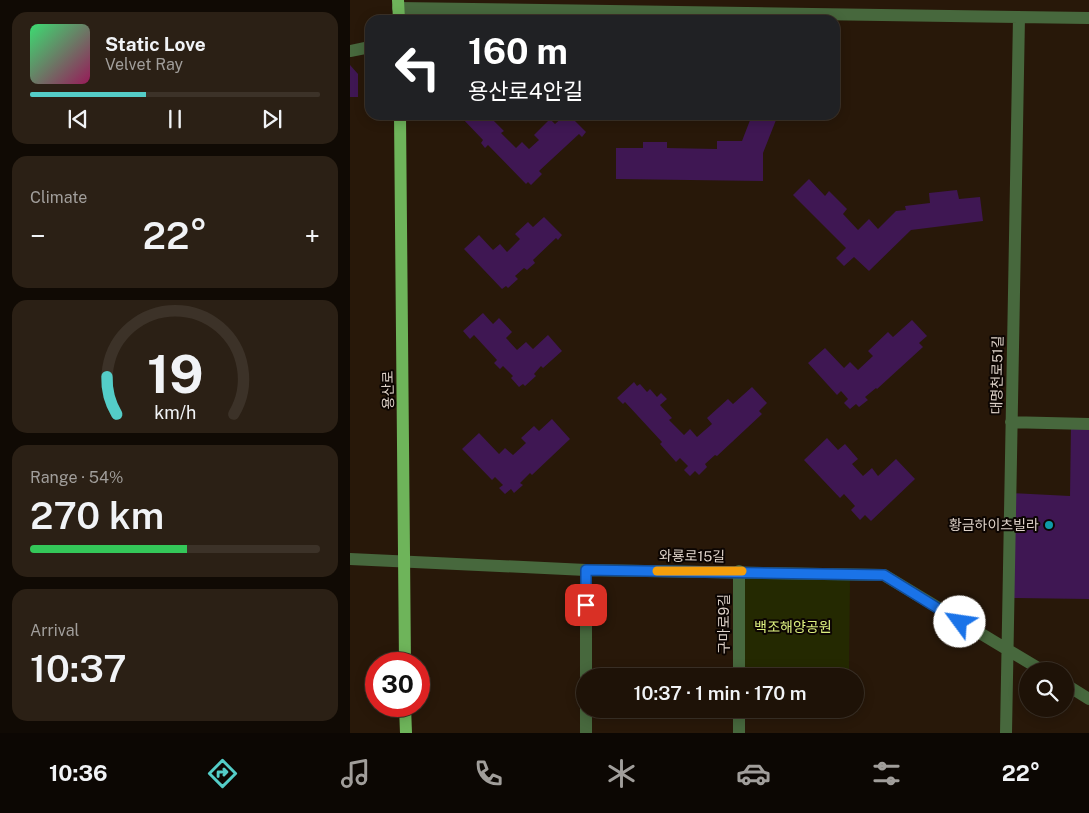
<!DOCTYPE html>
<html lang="en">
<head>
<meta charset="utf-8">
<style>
	:root { --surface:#1e1207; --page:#2b2015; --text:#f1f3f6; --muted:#a19e9b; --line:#3c3228; --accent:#54cdc8 }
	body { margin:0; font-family:"Public Sans","Noto Sans KR",sans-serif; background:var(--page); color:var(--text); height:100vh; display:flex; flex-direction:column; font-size:19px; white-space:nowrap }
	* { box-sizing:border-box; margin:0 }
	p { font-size:16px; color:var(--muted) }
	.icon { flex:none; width:28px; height:28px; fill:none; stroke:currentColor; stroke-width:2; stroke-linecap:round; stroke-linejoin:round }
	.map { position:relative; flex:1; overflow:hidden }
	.side { display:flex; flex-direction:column; gap:12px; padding:12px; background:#100a04; width:350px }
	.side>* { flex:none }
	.hud { position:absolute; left:15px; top:15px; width:475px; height:105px; border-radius:15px; box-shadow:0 2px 12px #0003,0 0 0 1px var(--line); background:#202124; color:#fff; overflow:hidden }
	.fabs { position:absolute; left:669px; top:662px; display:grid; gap:10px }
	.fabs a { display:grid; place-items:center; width:55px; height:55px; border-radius:50%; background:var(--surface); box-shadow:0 2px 12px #0003,0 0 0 1px var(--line); font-size:25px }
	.speed { position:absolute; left:15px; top:652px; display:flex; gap:10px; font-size:25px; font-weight:700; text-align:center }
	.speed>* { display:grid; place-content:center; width:65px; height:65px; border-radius:50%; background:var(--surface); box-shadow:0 2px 12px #0003,0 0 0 1px var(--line); line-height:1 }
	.speed .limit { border:8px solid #d22; background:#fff; color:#111 }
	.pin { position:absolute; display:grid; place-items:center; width:42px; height:42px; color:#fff; margin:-21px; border-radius:10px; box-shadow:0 2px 8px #0006 }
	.me { position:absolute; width:55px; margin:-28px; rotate:301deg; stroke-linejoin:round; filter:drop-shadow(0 0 4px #0008) }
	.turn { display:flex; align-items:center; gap:18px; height:105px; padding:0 20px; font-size:22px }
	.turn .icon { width:65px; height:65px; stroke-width:2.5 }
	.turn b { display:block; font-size:35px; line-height:42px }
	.big { font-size:38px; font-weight:600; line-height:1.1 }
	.side .card { flex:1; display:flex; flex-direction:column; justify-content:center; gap:8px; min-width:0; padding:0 18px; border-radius:15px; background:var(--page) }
	.side .dial { align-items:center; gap:0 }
	.dial svg { height:130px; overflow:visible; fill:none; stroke:var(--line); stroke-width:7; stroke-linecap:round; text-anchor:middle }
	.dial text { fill:var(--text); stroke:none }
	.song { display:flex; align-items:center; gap:15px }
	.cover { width:60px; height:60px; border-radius:8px; background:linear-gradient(135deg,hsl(140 70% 55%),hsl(330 70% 35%)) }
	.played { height:5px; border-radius:2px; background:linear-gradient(90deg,var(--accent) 40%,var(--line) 40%) }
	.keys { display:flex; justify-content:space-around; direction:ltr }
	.heat { display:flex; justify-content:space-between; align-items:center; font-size:28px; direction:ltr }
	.charge { height:8px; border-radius:4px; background:linear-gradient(90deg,#34c759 54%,var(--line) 0) }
	.trip { position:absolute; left:226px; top:668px; width:288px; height:50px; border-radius:25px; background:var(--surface); box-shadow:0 2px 12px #0003,0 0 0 1px var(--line); font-weight:600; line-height:50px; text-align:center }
	.tab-bar { display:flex; height:80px; justify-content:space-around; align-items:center; background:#0c0703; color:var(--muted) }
	.tab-bar .icon { width:35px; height:35px }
	.tab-bar .on { color:var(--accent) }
	.tab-bar b { font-size:22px; color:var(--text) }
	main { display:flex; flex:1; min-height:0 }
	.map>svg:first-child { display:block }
	.green { fill:#242901 }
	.building { fill:#3f1753 }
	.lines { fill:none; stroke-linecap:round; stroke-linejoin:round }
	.minor { stroke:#47683d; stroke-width:12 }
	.major { stroke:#6eb45a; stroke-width:12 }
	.route-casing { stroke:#114b97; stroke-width:12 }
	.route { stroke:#1a73e8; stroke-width:9 }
	.slow { stroke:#f59e0b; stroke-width:9 }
	.culture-dot { fill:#0f9aa8; stroke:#0c0502; stroke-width:2 }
	.labels { text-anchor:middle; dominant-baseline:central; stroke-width:4; stroke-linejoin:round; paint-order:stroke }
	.street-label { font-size:14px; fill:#ded2c9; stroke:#0c0502 }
	.poi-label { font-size:14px; fill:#ded2c9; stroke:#0c0502; text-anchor:end }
	.park-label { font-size:14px; fill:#dcef7f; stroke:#0c0502 }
</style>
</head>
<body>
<main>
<section class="side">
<div class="card">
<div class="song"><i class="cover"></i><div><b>Static Love</b><p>Velvet Ray</p></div></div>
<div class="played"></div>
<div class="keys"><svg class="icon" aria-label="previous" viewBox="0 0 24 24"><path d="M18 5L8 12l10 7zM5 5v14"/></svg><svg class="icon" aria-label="pause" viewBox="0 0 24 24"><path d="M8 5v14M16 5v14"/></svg><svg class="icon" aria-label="next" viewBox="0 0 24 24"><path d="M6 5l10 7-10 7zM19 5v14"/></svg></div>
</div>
<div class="card"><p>Climate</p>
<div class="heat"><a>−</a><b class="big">22°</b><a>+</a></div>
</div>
<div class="card dial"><svg viewBox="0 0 100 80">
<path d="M14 69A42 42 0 1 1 86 69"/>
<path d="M14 69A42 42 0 0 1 8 46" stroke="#54cdc8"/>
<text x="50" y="56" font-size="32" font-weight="700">19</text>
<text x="50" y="72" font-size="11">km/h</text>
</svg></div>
<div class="card"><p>Range · 54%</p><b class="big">270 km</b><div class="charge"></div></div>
<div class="card"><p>Arrival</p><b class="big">10:37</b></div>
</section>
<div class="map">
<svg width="739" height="733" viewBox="0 0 739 733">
	<rect width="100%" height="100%" fill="#281809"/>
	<path class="green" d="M 394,577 L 500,579 L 499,669 L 475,676 L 394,676 Z"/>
	<path class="building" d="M 0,65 L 8,74 L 8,97 L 0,97 Z
		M 101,115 L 146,115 L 142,119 L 154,131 L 151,133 L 166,148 L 172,142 L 179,149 L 189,140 L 184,135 L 200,119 L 205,124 L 215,115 L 219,115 L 236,132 L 232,137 L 229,134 L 189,171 L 192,174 L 181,185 L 178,182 L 176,184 L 138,145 L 135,148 L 131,143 L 133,140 L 111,117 L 107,121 Z
		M 402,115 L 428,115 L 413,153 L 413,181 L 266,179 L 266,148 L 293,148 L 293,142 L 317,142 L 317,148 L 367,149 L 367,141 L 392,141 Z
		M 459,179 L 475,196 L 479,191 L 497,209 L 493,214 L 508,230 L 519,219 L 528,229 L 546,211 L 556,210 L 555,206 L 580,203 L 579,193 L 607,190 L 609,199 L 630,197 L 633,221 L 561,230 L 519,271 L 504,257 L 494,266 L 486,258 L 496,248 L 443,195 Z
		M 194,217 L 212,235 L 208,240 L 206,238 L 183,260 L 185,263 L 177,270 L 174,268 L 165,276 L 168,279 L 158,288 L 156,286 L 152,289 L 114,249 L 129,235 L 143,250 L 150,244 L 157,252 L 170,239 L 165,234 L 178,222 L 183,227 Z
		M 133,313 L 143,324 L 149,318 L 162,332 L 156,338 L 167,350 L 176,342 L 183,349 L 198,335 L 212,351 L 193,368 L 191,366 L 184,374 L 186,376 L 175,386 L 173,384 L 169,387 L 161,378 L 163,376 L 153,366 L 150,369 L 144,363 L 147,360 L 124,335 L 120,339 L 113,331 Z
		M 562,320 L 577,336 L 569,343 L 573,347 L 527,389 L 526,388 L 515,397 L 518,400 L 509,407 L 506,404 L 500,409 L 494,403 L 498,399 L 491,391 L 487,395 L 458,363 L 475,348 L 494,368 L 500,362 L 508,370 L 523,356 L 518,351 L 538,332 L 543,337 Z
		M 284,382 L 287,386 L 290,384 L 297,392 L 300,389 L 307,397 L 311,393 L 317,399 L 310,405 L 322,418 L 319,420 L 334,435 L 340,429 L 347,437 L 362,424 L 357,418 L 378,399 L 383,404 L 402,387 L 417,403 L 409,411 L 412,414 L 367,456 L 365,455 L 355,464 L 357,467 L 349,475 L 345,471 L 340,476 L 334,470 L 338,466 L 330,458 L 326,462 L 310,444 L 312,442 L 275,402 L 273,404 L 267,398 Z
		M 202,419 L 220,439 L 182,475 L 180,473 L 170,483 L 173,485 L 164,493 L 161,489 L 155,494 L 149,488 L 153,485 L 145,477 L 142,480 L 112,449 L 129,433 L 149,454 L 155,448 L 163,455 L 176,443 L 171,438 L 184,426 L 189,431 Z
		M 721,423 L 739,424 L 739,599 L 658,598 L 660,493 L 720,496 Z
		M 477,438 L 488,450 L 495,444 L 508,459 L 502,464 L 513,476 L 522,468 L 528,476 L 546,459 L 565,479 L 521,521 L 515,515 L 510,520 L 501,510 L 505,506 L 494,494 L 490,498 L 454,460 Z"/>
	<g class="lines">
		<path class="minor" d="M 48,8 L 739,18
			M 0,51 L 20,47
			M 661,422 L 739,424
			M 0,559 L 236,570 L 534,575 L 693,671
			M 236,570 L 236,676
			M 389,676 L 389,571
			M 715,684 L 739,699
			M 236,709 L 236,733
			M 389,733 L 389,709
			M 656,733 L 669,17"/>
		<path class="major" d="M 48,0 L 49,20
			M 50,115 L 55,664
			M 55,706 L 56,733"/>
	</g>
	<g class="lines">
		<defs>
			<path id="route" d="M 236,605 L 236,570 L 534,575 L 610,622"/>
		</defs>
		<use href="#route" class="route-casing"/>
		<use href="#route" class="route"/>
		<path class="slow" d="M 307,571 L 392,571"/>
	</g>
	<circle class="culture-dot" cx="699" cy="525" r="5"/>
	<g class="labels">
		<g class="street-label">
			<text transform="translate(647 375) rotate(-89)">대명천로51길</text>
			<text transform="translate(38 390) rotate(-91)">용산로</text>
			<text transform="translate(342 556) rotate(1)">와룡로15길</text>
			<text transform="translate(374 624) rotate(-90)">구마로9길</text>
		</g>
		<g class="poi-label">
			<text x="689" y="525">황금하이츠빌라</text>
		</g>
		<g class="park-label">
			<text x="443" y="627">백조해양공원</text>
		</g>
	</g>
</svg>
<div class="fabs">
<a><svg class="icon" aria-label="search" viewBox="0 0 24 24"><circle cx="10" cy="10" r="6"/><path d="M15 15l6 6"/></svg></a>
</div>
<div class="speed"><div class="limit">30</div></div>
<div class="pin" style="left:236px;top:605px;background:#d93025"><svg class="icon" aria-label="arrive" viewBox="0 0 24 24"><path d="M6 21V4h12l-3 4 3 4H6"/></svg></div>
<svg class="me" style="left:610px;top:622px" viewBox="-20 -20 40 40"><circle r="19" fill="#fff"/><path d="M0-13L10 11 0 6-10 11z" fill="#1a73e8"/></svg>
<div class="trip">10:37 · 1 min · 170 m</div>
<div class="hud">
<div class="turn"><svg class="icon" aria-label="left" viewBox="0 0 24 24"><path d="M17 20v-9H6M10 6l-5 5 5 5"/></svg><div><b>160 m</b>용산로4안길</div></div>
</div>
</div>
</main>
<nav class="tab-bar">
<b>10:36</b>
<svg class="icon on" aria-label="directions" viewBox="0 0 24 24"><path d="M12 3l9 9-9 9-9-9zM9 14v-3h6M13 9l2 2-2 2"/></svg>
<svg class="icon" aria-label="music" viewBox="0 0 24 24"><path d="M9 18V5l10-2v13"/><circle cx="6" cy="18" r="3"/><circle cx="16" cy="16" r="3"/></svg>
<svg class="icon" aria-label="phone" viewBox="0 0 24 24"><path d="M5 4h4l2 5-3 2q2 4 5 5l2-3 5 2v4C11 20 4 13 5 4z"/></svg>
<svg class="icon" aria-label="climate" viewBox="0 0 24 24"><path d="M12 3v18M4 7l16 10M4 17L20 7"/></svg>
<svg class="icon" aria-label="car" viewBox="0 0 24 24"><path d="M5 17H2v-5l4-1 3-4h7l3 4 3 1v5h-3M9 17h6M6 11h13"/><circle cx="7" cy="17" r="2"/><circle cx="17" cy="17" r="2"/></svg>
<svg class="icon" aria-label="filters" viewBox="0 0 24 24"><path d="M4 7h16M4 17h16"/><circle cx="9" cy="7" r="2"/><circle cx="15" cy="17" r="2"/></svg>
<b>22°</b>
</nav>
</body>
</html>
